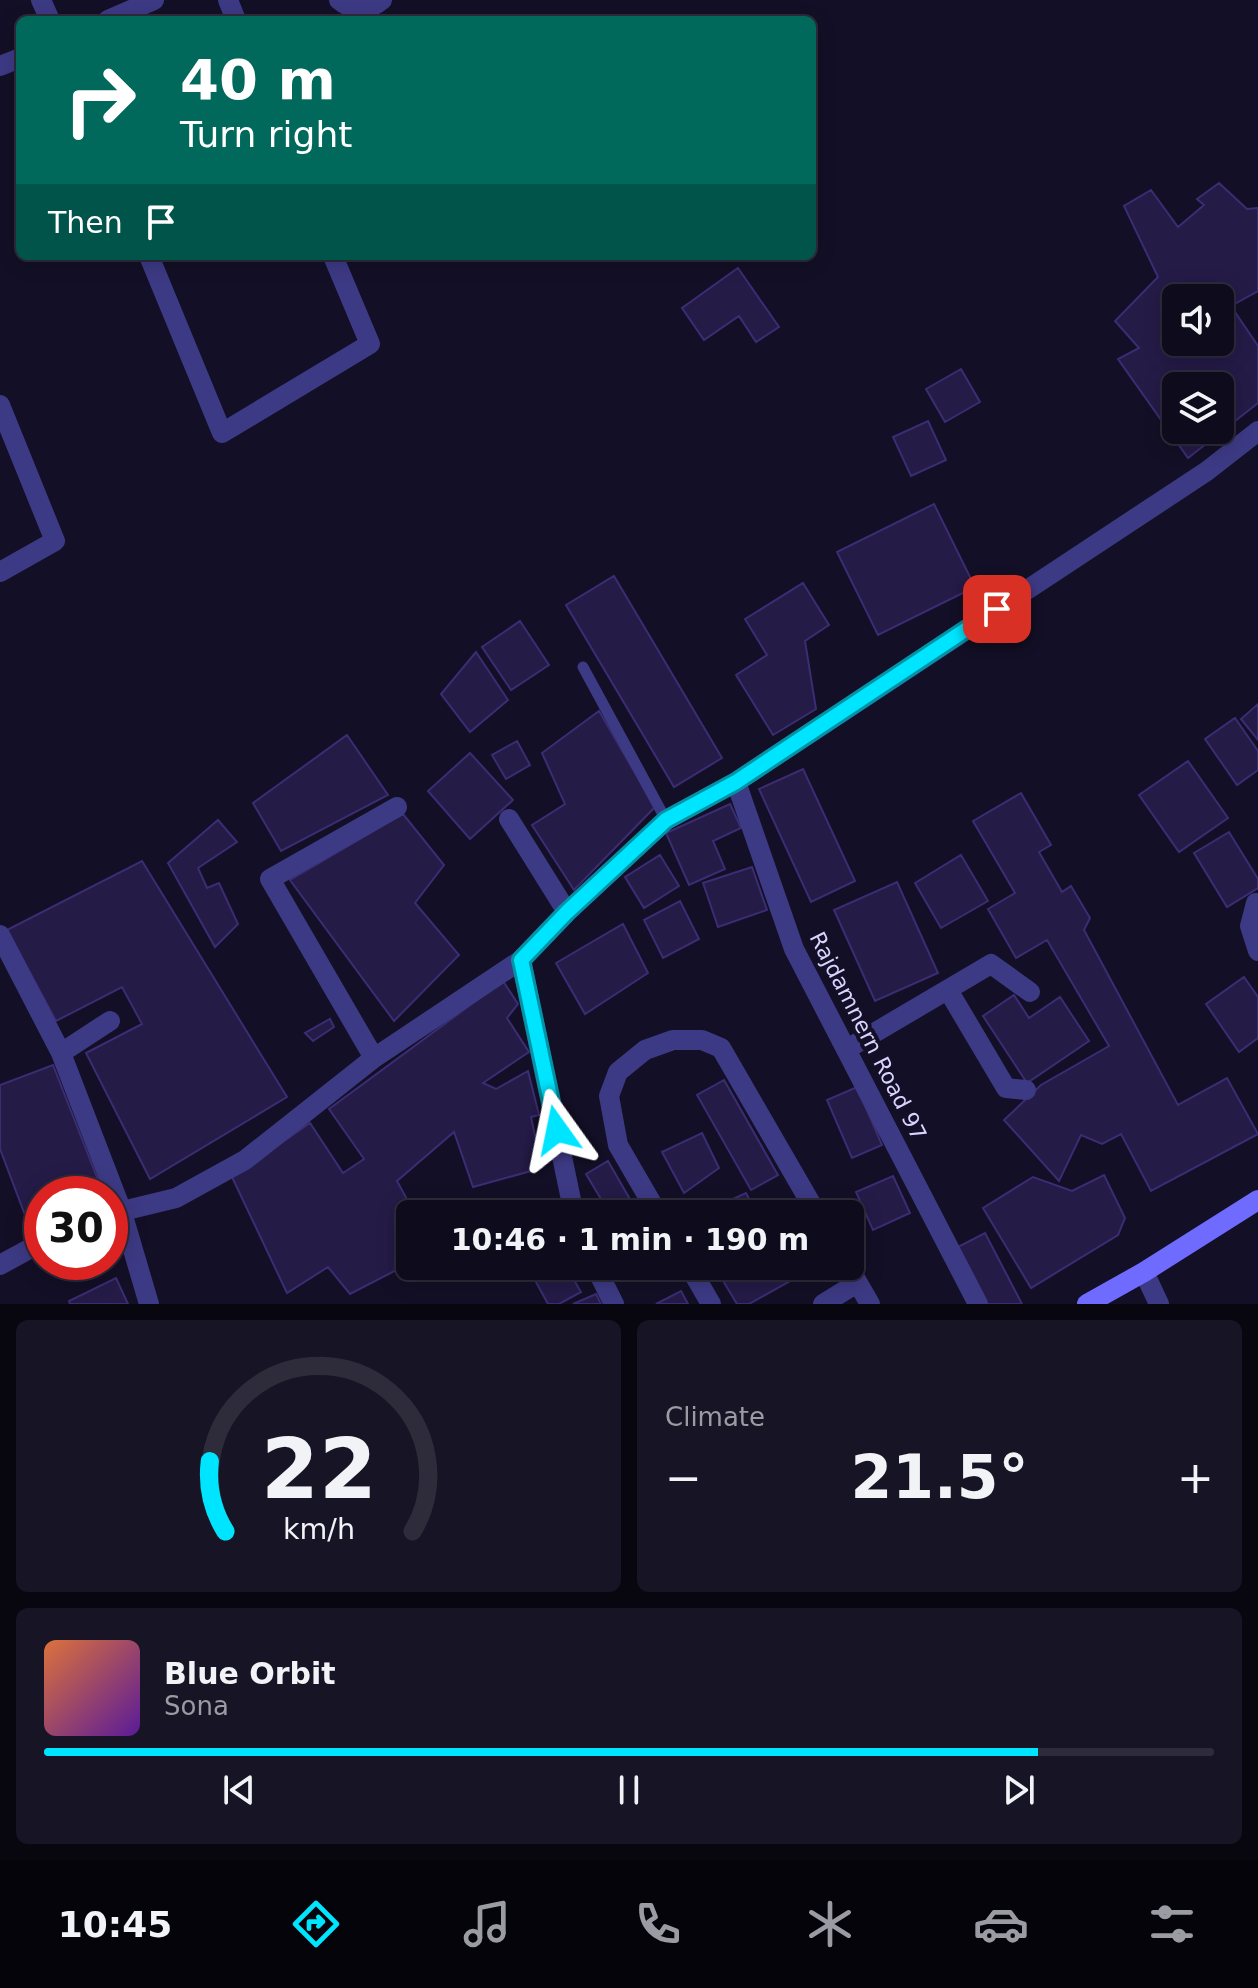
<!DOCTYPE html>
<html lang="en">
<head>
<meta charset="utf-8">
<style>
	:root { --surface:#0e0b1c; --page:#171425; --text:#f1f3f6; --muted:#9b9ba3; --line:#2e2b3b; --accent:#00e5ff }
	body { margin:0; font-family:"DejaVu Sans",sans-serif; background:var(--page); color:var(--text); height:100vh; display:flex; flex-direction:column; font-size:30px; white-space:nowrap }
	* { box-sizing:border-box; margin:0 }
	p { font-size:26px; color:var(--muted) }
	.icon { flex:none; width:44px; height:44px; fill:none; stroke:currentColor; stroke-width:2; stroke-linecap:round; stroke-linejoin:round }
	.map { position:relative; height:1304px; overflow:hidden }
	.details { display:flex; flex-direction:column; gap:16px; padding:16px; background:#08060f; flex:1 }
	.details>* { flex:none }
	.guide { position:absolute; left:16px; top:16px; width:800px; height:244px; border-radius:12px; box-shadow:0 4px 20px #0003,0 0 0 2px var(--line); background:#00695c; color:#fff; overflow:hidden }
	.fabs { position:absolute; left:1162px; top:284px; display:grid; gap:16px }
	.fabs a { display:grid; place-items:center; width:72px; height:72px; border-radius:12px; background:var(--surface); box-shadow:0 4px 20px #0003,0 0 0 2px var(--line); font-size:40px }
	.speed { position:absolute; left:24px; top:1176px; display:flex; gap:16px; font-size:40px; font-weight:700; text-align:center }
	.speed>* { display:grid; place-content:center; width:104px; height:104px; border-radius:50%; background:var(--surface); box-shadow:0 4px 20px #0003,0 0 0 2px var(--line); line-height:1 }
	.speed .limit { border:12px solid #d22; background:#fff; color:#111 }
	.pin { position:absolute; display:grid; place-items:center; width:68px; height:68px; color:#fff; margin:-34px; border-radius:16px; box-shadow:0 4px 12px #0006 }
	.me { position:absolute; width:88px; margin:-44px; rotate:348deg; stroke-linejoin:round; filter:drop-shadow(0 0 6px #0008) }
	.turn { display:flex; align-items:center; gap:28px; height:168px; padding:0 32px; font-size:36px }
	.turn .icon { width:104px; height:104px; stroke-width:2.5 }
	.turn b { display:block; font-size:56px; line-height:68px }
	.then { display:flex; align-items:center; height:76px; padding:0 32px; background:#0003; gap:16px; font-size:30px }
	.big { font-size:60px; font-weight:800; line-height:1.1 }
	.details .card { flex:1; display:flex; flex-direction:column; justify-content:center; gap:12px; min-width:0; padding:0 28px; border-radius:12px; background:var(--page) }
	.details .dial { align-items:center; gap:0 }
	.dial svg { height:208px; overflow:visible; fill:none; stroke:var(--line); stroke-width:7; stroke-linecap:round; text-anchor:middle }
	.dial text { fill:var(--text); stroke:none }
	.song { display:flex; align-items:center; gap:24px }
	.cover { width:96px; height:96px; border-radius:12px; background:linear-gradient(135deg,hsl(20 70% 55%),hsl(270 70% 35%)) }
	.played { height:8px; border-radius:4px; background:linear-gradient(90deg,var(--accent) 85%,var(--line) 85%) }
	.keys { display:flex; justify-content:space-around; direction:ltr }
	.heat { display:flex; justify-content:space-between; align-items:center; font-size:44px; direction:ltr }
	.details .tiles { flex:1; display:grid; gap:16px; grid-template-columns:1fr 1fr }
	.card:last-child { grid-column:span 2 }
	.trip { position:absolute; left:396px; top:1200px; width:468px; height:80px; border-radius:12px; background:var(--surface); box-shadow:0 4px 20px #0003,0 0 0 2px var(--line); font-weight:800; line-height:80px; text-align:center }
	.tabs { display:flex; height:128px; justify-content:space-around; align-items:center; background:#06040b; color:var(--muted) }
	.tabs .icon { width:56px; height:56px }
	.tabs .current { color:var(--accent) }
	.tabs b { font-size:36px; color:var(--text) }
	.map>svg:first-child { display:block }
	.building { fill:#241b47; stroke:#3b2d73; stroke-width:2; fill-rule:evenodd }
	.lines { fill:none; stroke-linecap:round; stroke-linejoin:round }
	.service { stroke:#3d3a85; stroke-width:11 }
	.minor { stroke:#3d3a85; stroke-width:20 }
	.secondary { stroke:#6f6bff; stroke-width:20 }
	.route-casing { stroke:#0095a6; stroke-width:20 }
	.route { stroke:#00e5ff; stroke-width:14 }
	.labels { text-anchor:middle; dominant-baseline:central; stroke-width:8; stroke-linejoin:round; paint-order:stroke }
	.street-label { font-size:22px; fill:#d9d4ff; stroke:#130f26 }
</style>
</head>
<body>
<div class="map">
<svg width="1258" height="1304" viewBox="0 0 1258 1304">
	<rect width="100%" height="100%" fill="#130f26"/>
	<path class="building" d="M 1219,183 L 1247,209 L 1258,208 L 1258,291 L 1231,306 L 1258,346 L 1258,403 L 1188,458 L 1118,359 L 1139,348 L 1115,321 L 1158,277 L 1124,206 L 1151,190 L 1178,227 L 1204,205 L 1197,199 ZM 1176,298 L 1220,298 L 1220,342 L 1176,342 ZM 1176,386 L 1220,386 L 1220,430 L 1176,430 Z
		M 738,268 L 779,327 L 756,342 L 739,316 L 704,340 L 682,308 Z
		M 961,369 L 980,402 L 945,422 L 926,389 Z
		M 928,421 L 946,460 L 911,476 L 893,437 Z
		M 934,504 L 975,587 L 878,635 L 837,552 Z
		M 614,576 L 722,758 L 674,787 L 566,605 Z
		M 803,583 L 829,625 L 805,641 L 816,709 L 773,735 L 736,675 L 767,655 L 745,619 Z
		M 520,621 L 549,665 L 511,690 L 482,647 Z
		M 476,652 L 508,700 L 470,732 L 441,694 Z
		M 1258,704 L 1258,740 L 1241,719 Z
		M 599,711 L 655,807 L 574,890 L 532,825 L 565,804 L 542,753 Z
		M 1235,718 L 1258,751 L 1258,770 L 1237,785 L 1205,739 Z
		M 347,735 L 388,795 L 281,851 L 253,803 Z
		M 517,741 L 530,765 L 506,779 L 492,755 Z
		M 470,753 L 513,800 L 470,839 L 428,791 Z
		M 1188,761 L 1228,818 L 1179,852 L 1139,795 Z
		M 803,769 L 855,881 L 811,902 L 759,789 Z
		M 1021,793 L 1051,845 L 1039,852 L 1062,892 L 1071,886 L 1090,918 L 1084,930 L 1178,1105 L 1227,1078 L 1258,1134 L 1151,1191 L 1121,1134 L 1102,1144 L 1081,1135 L 1059,1181 L 1004,1120 L 1041,1085 L 1109,1046 L 1047,940 L 1016,958 L 988,909 L 1015,893 L 973,821 Z
		M 730,804 L 741,828 L 713,841 L 725,869 L 689,885 L 666,833 Z
		M 403,814 L 444,865 L 415,903 L 459,955 L 394,1021 L 290,880 Z
		M 218,820 L 237,842 L 198,868 L 207,888 L 219,883 L 238,924 L 215,947 L 168,863 Z
		M 1229,832 L 1258,879 L 1258,888 L 1227,907 L 1194,853 Z
		M 660,855 L 679,886 L 644,908 L 625,877 Z
		M 961,855 L 988,901 L 941,928 L 915,883 Z
		M 142,861 L 287,1097 L 150,1179 L 86,1053 L 142,1024 L 122,987 L 56,1021 L 7,930 Z
		M 752,867 L 767,910 L 718,927 L 703,883 Z
		M 897,882 L 938,973 L 875,1001 L 834,910 Z
		M 680,901 L 699,939 L 663,958 L 644,920 Z
		M 623,924 L 648,973 L 585,1014 L 556,963 Z
		M 1244,977 L 1258,997 L 1258,1038 L 1239,1052 L 1206,1004 Z
		M 503,981 L 518,1004 L 507,1018 L 529,1052 L 483,1083 L 496,1089 L 528,1071 L 539,1115 L 531,1117 L 542,1168 L 473,1187 L 454,1132 L 397,1181 L 415,1214 L 410,1214 L 410,1263 L 350,1294 L 328,1267 L 287,1293 L 232,1177 L 310,1123 L 343,1173 L 364,1159 L 329,1109 Z
		M 1014,995 L 1029,1018 L 1060,997 L 1089,1041 L 1027,1083 L 983,1016 Z
		M 330,1019 L 334,1027 L 313,1041 L 305,1033 Z
		M 53,1065 L 100,1185 L 78,1194 L 42,1194 L 42,1209 L 25,1215 L 0,1149 L 0,1085 Z
		M 724,1080 L 778,1175 L 751,1190 L 697,1095 Z
		M 857,1087 L 882,1145 L 852,1158 L 827,1100 Z
		M 702,1133 L 719,1168 L 684,1193 L 662,1152 Z
		M 608,1161 L 631,1201 L 610,1214 L 586,1174 Z
		M 1104,1175 L 1125,1218 L 1118,1235 L 1031,1288 L 983,1208 L 1033,1177 L 1072,1191 Z
		M 893,1176 L 910,1213 L 873,1230 L 856,1192 Z
		M 746,1193 L 757,1214 L 700,1214 Z
		M 985,1233 L 1022,1304 L 982,1304 L 954,1249 Z
		M 543,1266 L 566,1266 L 581,1292 L 559,1304 L 548,1304 L 531,1273 Z
		M 745,1266 L 817,1266 L 749,1304 L 737,1304 L 722,1279 Z
		M 116,1278 L 128,1304 L 70,1304 L 69,1301 Z
		M 681,1291 L 688,1304 L 656,1304 Z
		M 596,1294 L 601,1304 L 573,1304 Z"/>
	<g class="lines">
		<path class="service" d="M 583,667 L 666,820"/>
		<path class="minor" d="M 41,0 L 50,20
			M 228,0 L 236,20
			M 339,0 C 353,12 368,12 382,0
			M 108,20 L 154,0
			M 0,66 L 20,58
			M 149,256 L 222,433 L 370,344 L 333,256
			M 0,405 L 55,541 L 0,572
			M 736,782 L 794,949 L 978,1304
			M 509,819 L 567,912
			M 1256,903 L 1250,926 L 1258,951
			M 0,935 L 61,1053 L 121,1209 L 149,1304
			M 521,960 L 574,1214
			M 948,990 L 1006,1088 L 1026,1090
			M 847,1049 L 991,964 L 1030,992
			M 61,1053 L 110,1021
			M 374,1058 L 270,879 L 397,807
			M 110,1214 L 176,1198 L 245,1160 L 374,1058 L 521,960 L 567,912 L 666,820 L 736,782 L 1207,471 L 1258,431
			M 658,1214 L 618,1145 L 609,1096 L 618,1072 L 645,1050 L 673,1040 L 702,1040 L 721,1048 L 817,1214
			M 0,1265 L 42,1242
			M 595,1266 L 614,1304
			M 689,1266 L 711,1304
			M 848,1266 L 870,1304
			M 1144,1272 L 1159,1304
			M 823,1304 L 857,1283"/>
		<path class="secondary" d="M 1087,1304 L 1144,1272 L 1258,1200"/>
	</g>
	<g class="lines">
		<defs>
			<path id="route" d="M 557,1130 L 521,960 L 567,912 L 666,820 L 736,782 L 997,609"/>
		</defs>
		<use href="#route" class="route-casing"/>
		<use href="#route" class="route"/>
	</g>
	<g class="labels">
		<g class="street-label">
			<text transform="translate(868 1036) rotate(63)">Rajdamnern Road 97</text>
		</g>
	</g>
</svg>
<div class="fabs">
<a><svg class="icon" aria-label="sound" viewBox="0 0 24 24"><path d="M4 9h4l5-4v14l-5-4H4zM17 9q2 3 0 6"/></svg></a>
<a><svg class="icon" aria-label="layers" viewBox="0 0 24 24"><path d="M12 4l9 5-9 5-9-5zM3 14l9 5 9-5"/></svg></a>
</div>
<div class="speed"><div class="limit">30</div></div>
<div class="pin" style="left:997px;top:609px;background:#d93025"><svg class="icon" aria-label="arrive" viewBox="0 0 24 24"><path d="M6 21V4h12l-3 4 3 4H6"/></svg></div>
<svg class="me" style="left:557px;top:1130px" viewBox="-20 -20 40 40"><path d="M0-17L14 15 0 8-14 15z" fill="#00e5ff" stroke="#fff" stroke-width="4"/></svg>
<div class="trip">10:46 · 1 min · 190 m</div>
<div class="guide">
<div class="turn"><svg class="icon" aria-label="right" viewBox="0 0 24 24"><path d="M7 20v-9h11M14 6l5 5-5 5"/></svg><div><b>40 m</b>Turn right</div></div>
<div class="then">Then<svg class="icon" aria-label="arrive" viewBox="0 0 24 24"><path d="M6 21V4h12l-3 4 3 4H6"/></svg></div>
</div>
</div>
<section class="details">
<div class="tiles">
<div class="card dial"><svg viewBox="0 0 100 80">
<path d="M14 69A42 42 0 1 1 86 69"/>
<path d="M14 69A42 42 0 0 1 8 42" stroke="#00e5ff"/>
<text x="50" y="56" font-size="32" font-weight="700">22</text>
<text x="50" y="72" font-size="11">km/h</text>
</svg></div>
<div class="card"><p>Climate</p>
<div class="heat"><a>−</a><b class="big">21.5°</b><a>+</a></div>
</div>
<div class="card">
<div class="song"><i class="cover"></i><div><b>Blue Orbit</b><p>Sona</p></div></div>
<div class="played"></div>
<div class="keys"><svg class="icon" aria-label="previous" viewBox="0 0 24 24"><path d="M18 5L8 12l10 7zM5 5v14"/></svg><svg class="icon" aria-label="pause" viewBox="0 0 24 24"><path d="M8 5v14M16 5v14"/></svg><svg class="icon" aria-label="next" viewBox="0 0 24 24"><path d="M6 5l10 7-10 7zM19 5v14"/></svg></div>
</div>
</div>
</section>
<nav class="tabs">
<b>10:45</b>
<svg class="icon current" aria-label="directions" viewBox="0 0 24 24"><path d="M12 3l9 9-9 9-9-9zM9 14v-3h6M13 9l2 2-2 2"/></svg>
<svg class="icon" aria-label="music" viewBox="0 0 24 24"><path d="M9 18V5l10-2v13"/><circle cx="6" cy="18" r="3"/><circle cx="16" cy="16" r="3"/></svg>
<svg class="icon" aria-label="phone" viewBox="0 0 24 24"><path d="M5 4h4l2 5-3 2q2 4 5 5l2-3 5 2v4C11 20 4 13 5 4z"/></svg>
<svg class="icon" aria-label="climate" viewBox="0 0 24 24"><path d="M12 3v18M4 7l16 10M4 17L20 7"/></svg>
<svg class="icon" aria-label="car" viewBox="0 0 24 24"><path d="M5 17H2v-5l4-1 3-4h7l3 4 3 1v5h-3M9 17h6M6 11h13"/><circle cx="7" cy="17" r="2"/><circle cx="17" cy="17" r="2"/></svg>
<svg class="icon" aria-label="filters" viewBox="0 0 24 24"><path d="M4 7h16M4 17h16"/><circle cx="9" cy="7" r="2"/><circle cx="15" cy="17" r="2"/></svg>
</nav>
</body>
</html>
